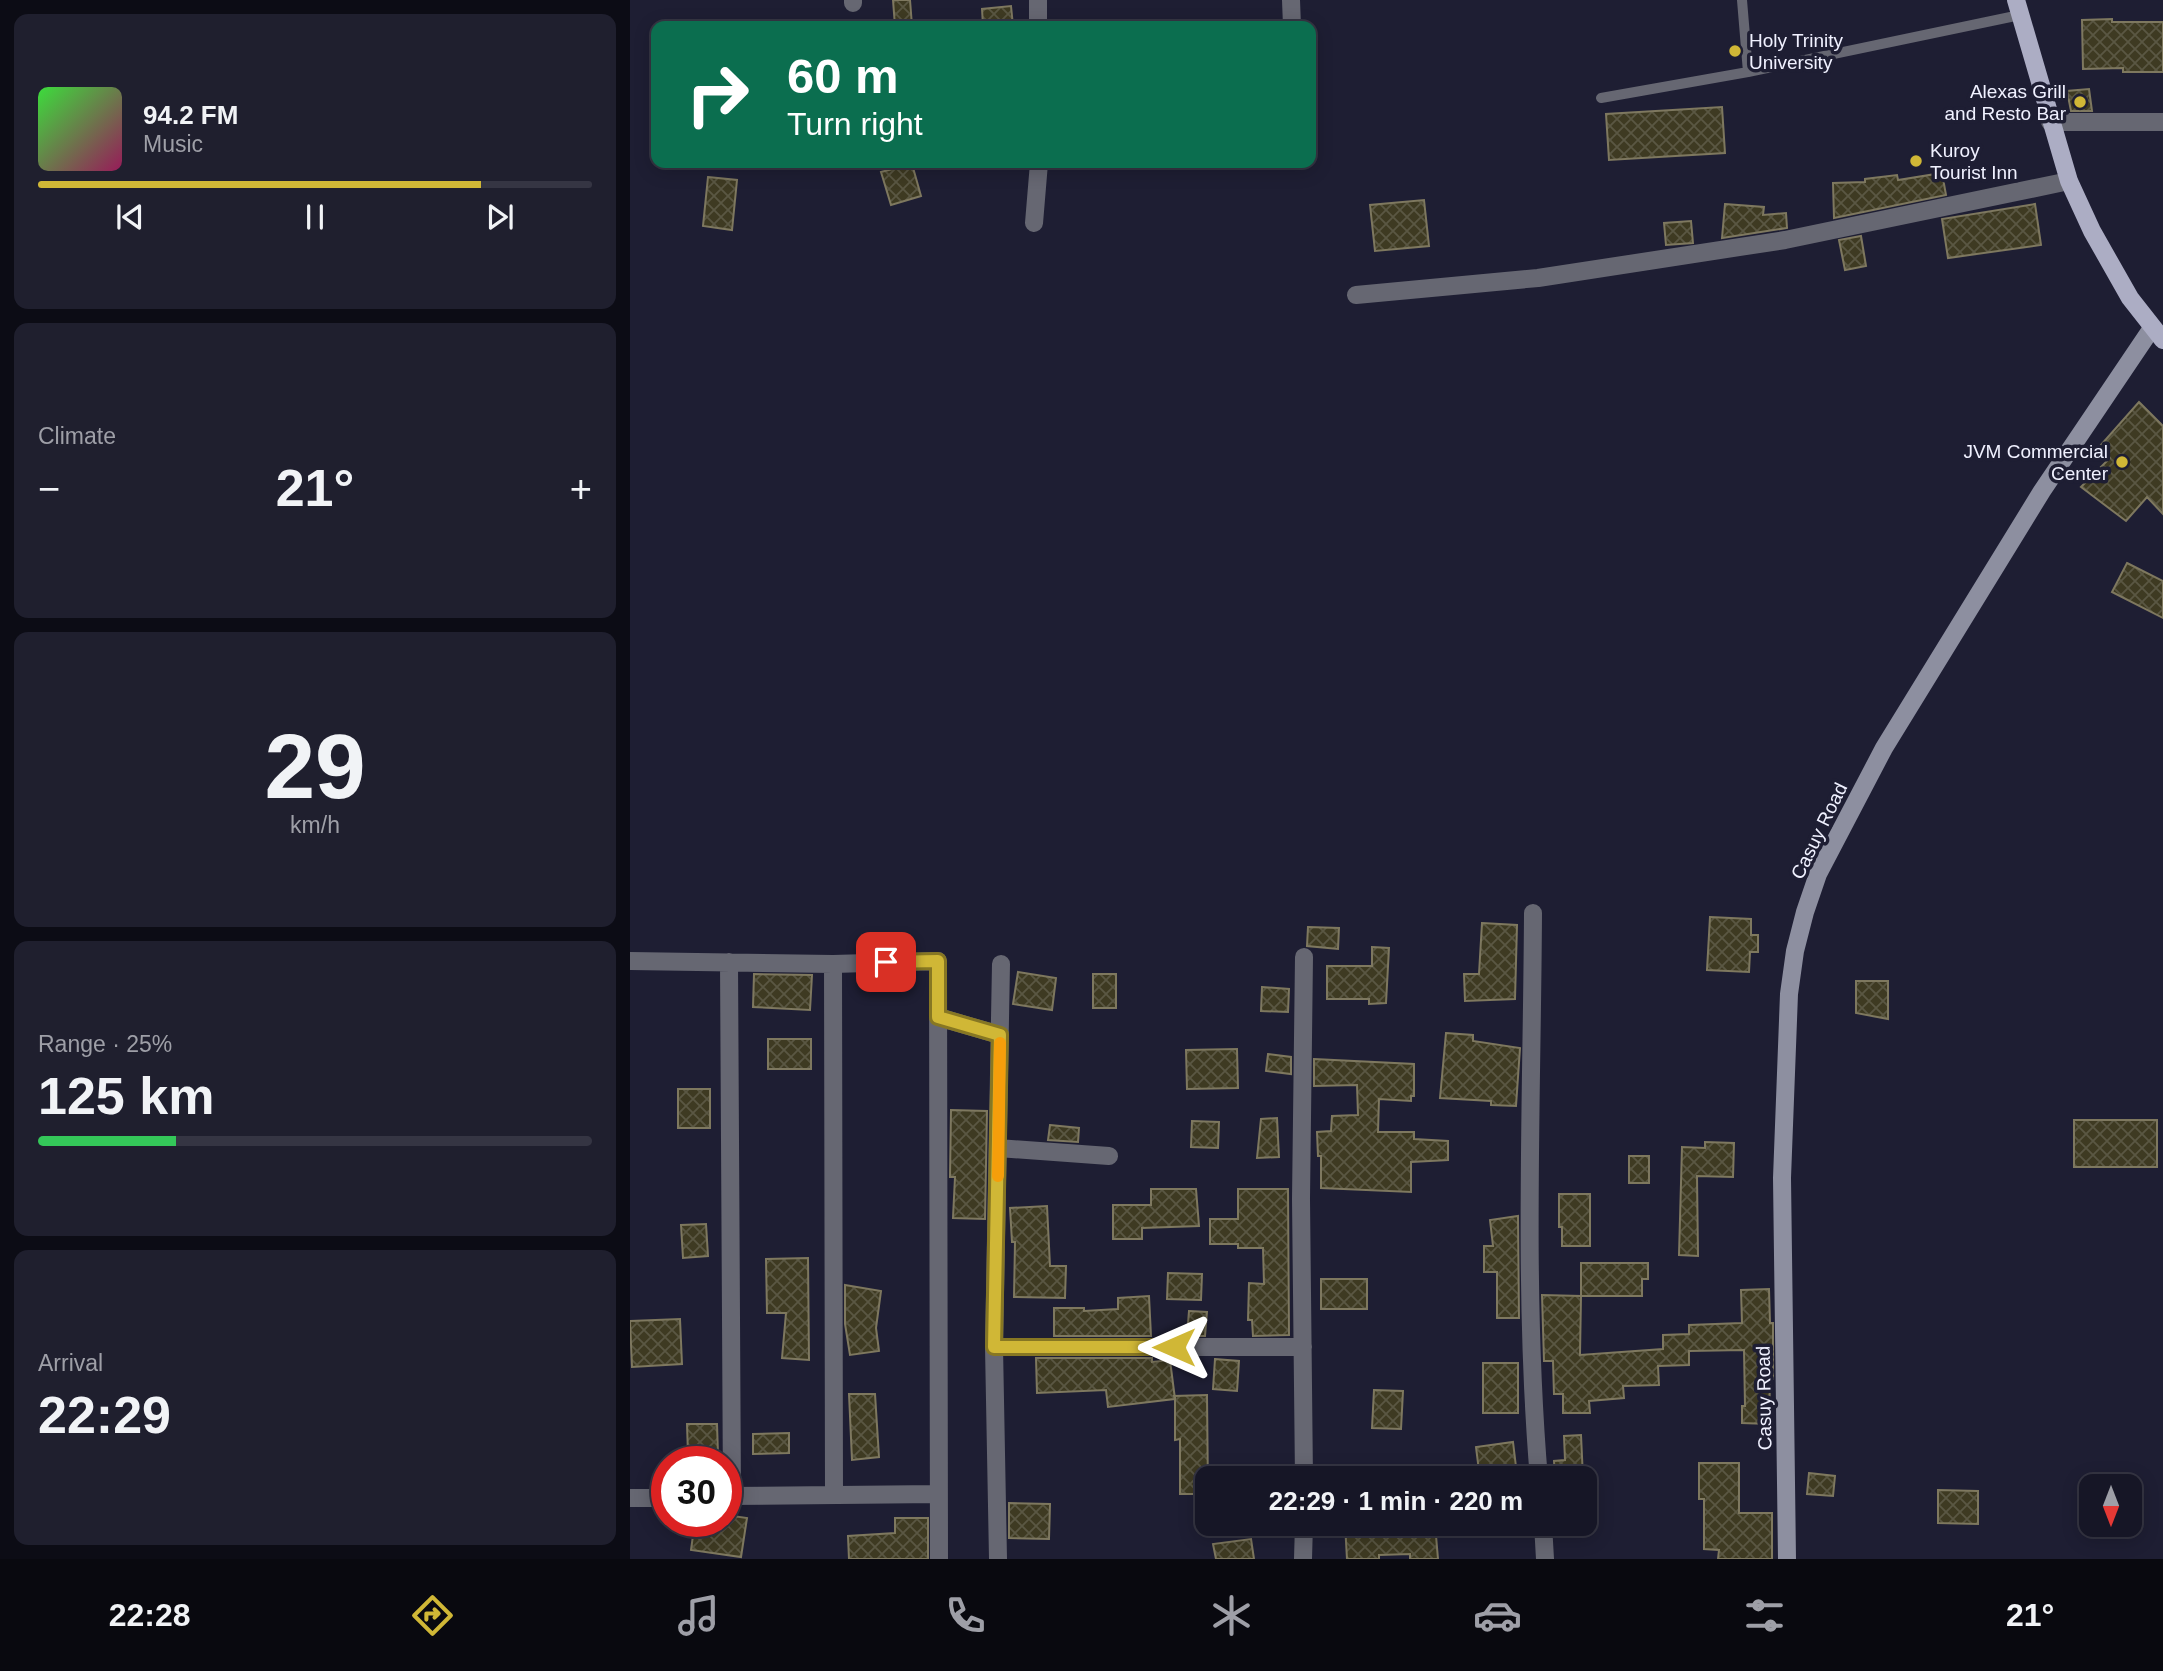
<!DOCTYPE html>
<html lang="en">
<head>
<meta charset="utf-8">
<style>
	:root { --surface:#161626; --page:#1f1f2e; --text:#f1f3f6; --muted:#9e9fa7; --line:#353543; --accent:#d0b736 }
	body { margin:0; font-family:Arial,sans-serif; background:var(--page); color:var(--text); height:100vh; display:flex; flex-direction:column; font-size:26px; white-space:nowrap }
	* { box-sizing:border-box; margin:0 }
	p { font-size:23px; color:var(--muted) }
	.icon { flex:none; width:38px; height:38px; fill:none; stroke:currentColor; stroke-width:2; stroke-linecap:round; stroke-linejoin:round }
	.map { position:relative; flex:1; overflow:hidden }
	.details { display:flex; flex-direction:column; gap:14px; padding:14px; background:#0c0c15; width:630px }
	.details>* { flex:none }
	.guide { position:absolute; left:21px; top:21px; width:665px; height:147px; border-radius:14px; box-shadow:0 4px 18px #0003,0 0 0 2px var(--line); background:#0b6e4f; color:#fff; overflow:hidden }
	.needle { width:46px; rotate:180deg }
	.buttons { position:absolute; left:1449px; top:1474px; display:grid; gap:14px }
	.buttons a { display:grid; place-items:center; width:63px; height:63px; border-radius:14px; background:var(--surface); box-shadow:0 4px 18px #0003,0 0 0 2px var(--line); font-size:35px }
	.speed { position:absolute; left:21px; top:1446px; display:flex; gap:14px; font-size:35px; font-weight:700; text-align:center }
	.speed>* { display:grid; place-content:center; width:91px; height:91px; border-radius:50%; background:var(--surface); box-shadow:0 4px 18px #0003,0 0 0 2px var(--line); line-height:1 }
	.speed .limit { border:10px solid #d22; background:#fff; color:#111 }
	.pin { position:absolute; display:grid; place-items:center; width:60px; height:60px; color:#fff; margin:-30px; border-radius:14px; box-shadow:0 4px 10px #0006 }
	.me { position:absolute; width:77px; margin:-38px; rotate:270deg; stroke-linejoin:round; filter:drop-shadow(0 0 5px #0008) }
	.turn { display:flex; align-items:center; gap:24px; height:147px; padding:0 21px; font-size:32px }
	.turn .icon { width:91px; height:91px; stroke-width:2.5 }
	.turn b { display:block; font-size:49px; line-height:60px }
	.big { font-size:52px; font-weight:600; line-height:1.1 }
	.details .tile { flex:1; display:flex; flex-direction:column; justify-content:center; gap:10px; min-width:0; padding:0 24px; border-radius:14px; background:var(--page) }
	.details .dial { align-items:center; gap:0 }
	.dial b { font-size:91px; line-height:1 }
	.song { display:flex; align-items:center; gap:21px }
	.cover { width:84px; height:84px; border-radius:10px; background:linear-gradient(135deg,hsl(120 70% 55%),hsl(330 70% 35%)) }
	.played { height:7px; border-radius:4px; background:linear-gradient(90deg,var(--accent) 80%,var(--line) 80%) }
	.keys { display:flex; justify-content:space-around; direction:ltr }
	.heat { display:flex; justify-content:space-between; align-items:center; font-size:38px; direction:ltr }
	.charge { height:10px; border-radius:5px; background:linear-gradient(90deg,#34c759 25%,var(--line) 0) }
	.trip { position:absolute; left:565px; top:1466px; width:402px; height:70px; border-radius:14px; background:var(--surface); box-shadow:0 4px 18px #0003,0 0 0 2px var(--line); font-weight:600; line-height:70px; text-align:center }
	.menu { display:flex; height:112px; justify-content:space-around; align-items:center; background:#09090f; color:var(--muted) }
	.menu .icon { width:49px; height:49px }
	.menu .current { color:var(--accent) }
	.menu b { font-size:32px; color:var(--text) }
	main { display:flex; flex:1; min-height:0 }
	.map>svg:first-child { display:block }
	.building { fill:url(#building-cross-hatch); stroke:#7e785f; stroke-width:2 }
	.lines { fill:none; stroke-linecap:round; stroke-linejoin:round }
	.lane { stroke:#666772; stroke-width:10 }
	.street { stroke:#666772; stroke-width:18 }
	.secondary { stroke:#8d8fa0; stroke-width:18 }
	.primary { stroke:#acadc4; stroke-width:18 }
	.route-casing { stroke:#877723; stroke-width:18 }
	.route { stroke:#d0b736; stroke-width:12 }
	.slow { stroke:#f59e0b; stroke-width:12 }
	.poi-dot { fill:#d0b736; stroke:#1e1e33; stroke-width:2.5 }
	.labels { text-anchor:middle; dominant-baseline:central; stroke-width:7; stroke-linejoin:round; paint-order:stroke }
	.poi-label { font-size:19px; fill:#f0f1ff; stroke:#1e1e33; text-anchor:start }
	.street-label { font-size:19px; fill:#f0f1ff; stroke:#1e1e33 }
</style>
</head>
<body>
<main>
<section class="details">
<div class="tile">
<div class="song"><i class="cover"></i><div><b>94.2 FM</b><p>Music</p></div></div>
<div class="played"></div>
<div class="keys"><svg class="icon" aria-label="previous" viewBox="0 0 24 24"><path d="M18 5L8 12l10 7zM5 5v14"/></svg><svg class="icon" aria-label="pause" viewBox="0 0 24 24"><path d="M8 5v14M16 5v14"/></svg><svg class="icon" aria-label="next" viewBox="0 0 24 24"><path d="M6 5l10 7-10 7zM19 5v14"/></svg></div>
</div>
<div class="tile"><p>Climate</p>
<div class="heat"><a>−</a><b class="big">21°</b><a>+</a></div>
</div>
<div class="tile dial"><b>29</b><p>km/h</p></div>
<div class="tile"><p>Range · 25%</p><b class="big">125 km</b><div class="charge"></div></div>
<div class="tile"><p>Arrival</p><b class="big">22:29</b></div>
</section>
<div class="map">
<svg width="1533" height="1559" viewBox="0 0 1533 1559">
	<defs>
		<pattern id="building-cross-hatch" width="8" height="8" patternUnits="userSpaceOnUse" patternTransform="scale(1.75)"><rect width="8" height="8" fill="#3e3a22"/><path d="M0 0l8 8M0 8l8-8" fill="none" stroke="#5a5743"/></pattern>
	</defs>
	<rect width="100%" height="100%" fill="#1e1e33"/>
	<path class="building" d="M 263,0 L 280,0 L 282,26 L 265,26 Z
		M 381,6 L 383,26 L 353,26 L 352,9 Z
		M 1482,19 L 1482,22 L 1533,22 L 1533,72 L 1493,72 L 1493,68 L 1453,69 L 1452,20 Z
		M 1459,89 L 1462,111 L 1441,111 L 1437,91 Z
		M 1092,107 L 1095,153 L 979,160 L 976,114 Z
		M 282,164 L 291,196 L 261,205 L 251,172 Z
		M 1312,173 L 1316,195 L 1204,218 L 1203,183 L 1235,182 L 1235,179 L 1267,175 L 1268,180 Z
		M 78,177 L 107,180 L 102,230 L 73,226 Z
		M 794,200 L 799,246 L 745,251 L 740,205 Z
		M 1095,204 L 1134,207 L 1133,215 L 1156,213 L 1157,228 L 1092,238 Z
		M 1405,204 L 1411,245 L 1318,258 L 1312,219 Z
		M 1061,221 L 1063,243 L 1036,245 L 1034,223 Z
		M 1231,236 L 1236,266 L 1215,270 L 1209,240 Z
		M 1509,402 L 1533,426 L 1533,514 L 1517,497 L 1496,521 L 1451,487 L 1480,458 L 1470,446 Z
		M 1497,563 L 1533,581 L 1533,618 L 1482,592 Z
		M 1080,917 L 1121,919 L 1121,935 L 1128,935 L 1128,952 L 1120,952 L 1119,972 L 1077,970 Z
		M 852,923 L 887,925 L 885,999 L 835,1001 L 834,974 L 849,974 Z
		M 678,927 L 709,928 L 708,949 L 677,946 Z
		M 742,947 L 759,948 L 756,1003 L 739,1004 L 739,999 L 697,999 L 697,966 L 742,966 Z
		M 388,972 L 426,978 L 422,1010 L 383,1004 Z
		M 124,974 L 182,975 L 180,1010 L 123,1007 Z
		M 463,974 L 486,974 L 486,1008 L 463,1008 Z
		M 1226,981 L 1258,981 L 1258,1019 L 1226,1013 Z
		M 632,987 L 659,989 L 658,1012 L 631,1011 Z
		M 816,1033 L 843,1035 L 843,1041 L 890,1048 L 886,1106 L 861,1105 L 861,1101 L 810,1098 Z
		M 138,1039 L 181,1039 L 181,1069 L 138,1069 Z
		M 607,1049 L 608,1088 L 557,1089 L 556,1050 Z
		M 638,1054 L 661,1057 L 661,1074 L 636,1071 Z
		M 684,1059 L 784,1064 L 784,1096 L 781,1096 L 781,1101 L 749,1099 L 748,1132 L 784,1132 L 784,1139 L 818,1141 L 818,1160 L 781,1162 L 781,1192 L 691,1188 L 691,1156 L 688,1156 L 687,1132 L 701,1131 L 702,1116 L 728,1115 L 727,1085 L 684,1086 Z
		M 48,1089 L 80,1089 L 80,1128 L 48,1128 Z
		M 321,1110 L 357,1111 L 355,1219 L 323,1218 L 325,1177 L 320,1177 Z
		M 647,1118 L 649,1157 L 627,1158 L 631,1119 Z
		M 1444,1120 L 1527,1120 L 1527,1167 L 1444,1167 Z
		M 562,1121 L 589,1122 L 588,1148 L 561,1147 Z
		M 420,1125 L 449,1128 L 448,1142 L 418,1140 Z
		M 1075,1142 L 1104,1143 L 1103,1177 L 1067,1176 L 1068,1256 L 1049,1255 L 1052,1147 L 1075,1148 Z
		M 999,1156 L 1019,1156 L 1019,1183 L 999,1183 Z
		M 521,1189 L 566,1189 L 569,1226 L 512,1228 L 512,1239 L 483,1239 L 483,1205 L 521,1205 Z
		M 608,1189 L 658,1189 L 659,1335 L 623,1336 L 622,1320 L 618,1320 L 619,1283 L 634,1284 L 633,1248 L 608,1248 L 608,1244 L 580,1244 L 580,1219 L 608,1219 Z
		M 929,1194 L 960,1194 L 960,1246 L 932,1246 L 932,1227 L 929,1227 Z
		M 417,1206 L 420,1266 L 436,1266 L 435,1298 L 384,1297 L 385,1242 L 382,1242 L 380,1208 Z
		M 888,1216 L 889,1318 L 867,1318 L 867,1272 L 854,1272 L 854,1246 L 863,1246 L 860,1220 Z
		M 76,1224 L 78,1256 L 53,1258 L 51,1225 Z
		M 178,1258 L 179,1360 L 152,1358 L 156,1313 L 137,1313 L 136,1259 Z
		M 951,1263 L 1018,1263 L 1018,1279 L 1012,1279 L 1012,1296 L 951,1296 Z
		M 538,1273 L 572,1274 L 571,1300 L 537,1299 Z
		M 691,1279 L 737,1279 L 737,1309 L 691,1309 Z
		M 215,1285 L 251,1291 L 246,1328 L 249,1351 L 220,1355 L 215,1324 Z
		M 1139,1289 L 1140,1323 L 1143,1323 L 1143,1379 L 1140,1379 L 1139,1424 L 1112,1423 L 1112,1406 L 1115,1406 L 1114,1350 L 1059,1351 L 1059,1365 L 1028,1366 L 1029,1385 L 993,1386 L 994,1398 L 959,1401 L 960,1413 L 933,1413 L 933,1394 L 924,1394 L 923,1361 L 914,1361 L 912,1295 L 951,1296 L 950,1355 L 1033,1349 L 1033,1335 L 1059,1334 L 1059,1325 L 1112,1323 L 1111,1290 Z
		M 519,1296 L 521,1336 L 424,1336 L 424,1308 L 454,1308 L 454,1311 L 488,1309 L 488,1298 Z
		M 559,1311 L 577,1312 L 575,1336 L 557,1336 Z
		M 50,1319 L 52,1364 L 2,1367 L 0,1321 Z
		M 406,1358 L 522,1358 L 522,1362 L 540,1360 L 545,1399 L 544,1396 L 577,1395 L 578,1494 L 550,1494 L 550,1439 L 545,1440 L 545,1399 L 478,1407 L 476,1390 L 407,1393 Z
		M 585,1359 L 609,1361 L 607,1391 L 583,1389 Z
		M 853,1363 L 888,1363 L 888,1413 L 853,1413 Z
		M 744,1390 L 773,1391 L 771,1429 L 742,1428 Z
		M 219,1394 L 245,1394 L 249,1457 L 222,1460 Z
		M 57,1424 L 87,1424 L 88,1454 L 58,1455 Z
		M 159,1433 L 159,1453 L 123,1454 L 123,1434 Z
		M 951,1435 L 953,1478 L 925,1479 L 924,1461 L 935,1460 L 934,1436 Z
		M 883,1442 L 887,1475 L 850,1479 L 846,1447 Z
		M 1069,1463 L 1109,1463 L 1109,1513 L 1142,1513 L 1142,1559 L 1088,1559 L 1089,1550 L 1074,1549 L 1074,1499 L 1069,1499 Z
		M 1179,1473 L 1205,1476 L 1203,1496 L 1177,1494 Z
		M 1308,1490 L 1348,1491 L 1348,1524 L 1308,1523 Z
		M 379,1503 L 420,1504 L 419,1539 L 379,1538 Z
		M 96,1515 L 117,1518 L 111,1557 L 61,1550 L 65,1521 L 96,1521 Z
		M 265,1518 L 298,1518 L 298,1559 L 219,1559 L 218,1536 L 265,1533 Z
		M 715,1524 L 805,1524 L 808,1559 L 780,1559 L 780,1554 L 749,1555 L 749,1559 L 717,1559 Z
		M 621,1539 L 624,1559 L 586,1559 L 583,1544 Z"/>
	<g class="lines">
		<path class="lane" d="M 1112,0 L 1118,72
			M 971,98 L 1118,72 L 1390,15"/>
		<path class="street" d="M 223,0 L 223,3
			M 408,0 L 408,26
			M 661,0 L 662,26
			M 1420,122 L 1533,122
			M 404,223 L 409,163
			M 726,295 L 908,278 L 1155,240 L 1439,181
			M 903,913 C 902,1101 893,1291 909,1479
			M 674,957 L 671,1199 L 674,1479
			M 0,961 L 203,964 L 308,961 L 309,1559
			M 99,962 L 102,1496
			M 203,964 L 204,1494
			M 308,1017 L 370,1035
			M 368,1148 L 479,1156
			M 364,1347 L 673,1347
			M 96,1496 L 308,1494
			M 0,1498 L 37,1498
			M 913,1524 L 915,1559
			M 368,1559 L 364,1347 L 371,964
			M 673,1559 L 674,1524"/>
		<path class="secondary" d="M 1157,1559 L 1152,1178 L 1159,994 L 1165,951 L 1175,912 L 1188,874 L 1254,748 L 1412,491 L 1522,328"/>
		<path class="primary" d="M 1386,0 L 1439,181 L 1462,231 L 1500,298 L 1533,340"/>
	</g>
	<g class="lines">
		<defs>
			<path id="route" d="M 256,962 L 308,961 L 308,1017 L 370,1035 L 364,1347 L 544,1347"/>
		</defs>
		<use href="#route" class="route-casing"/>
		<use href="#route" class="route"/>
		<path class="slow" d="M 368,1176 L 370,1043"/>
	</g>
	<g class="poi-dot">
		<circle cx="1105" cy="51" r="7"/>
		<circle cx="1450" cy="102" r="7"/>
		<circle cx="1286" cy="161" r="7"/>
		<circle cx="1492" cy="462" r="7"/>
	</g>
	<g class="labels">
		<g class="poi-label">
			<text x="1119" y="40">Holy Trinity<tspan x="1119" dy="22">University</tspan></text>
			<text x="1436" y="91" text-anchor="end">Alexas Grill<tspan x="1436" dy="22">and Resto Bar</tspan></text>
			<text x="1300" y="150">Kuroy<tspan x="1300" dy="22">Tourist Inn</tspan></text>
			<text x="1478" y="451" text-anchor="end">JVM Commercial<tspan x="1478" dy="22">Center</tspan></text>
		</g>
		<g class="street-label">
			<text transform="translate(1189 831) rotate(-64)">Casuy Road</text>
			<text transform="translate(1134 1398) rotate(-91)">Casuy Road</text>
		</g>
	</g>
</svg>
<div class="buttons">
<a><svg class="needle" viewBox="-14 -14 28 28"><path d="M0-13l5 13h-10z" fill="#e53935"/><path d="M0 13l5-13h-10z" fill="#9e9fa7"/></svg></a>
</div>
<div class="speed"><div class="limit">30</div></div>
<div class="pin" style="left:256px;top:962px;background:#d93025"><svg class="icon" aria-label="arrive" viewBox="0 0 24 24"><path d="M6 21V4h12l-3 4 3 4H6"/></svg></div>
<svg class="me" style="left:544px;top:1347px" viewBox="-20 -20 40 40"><path d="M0-17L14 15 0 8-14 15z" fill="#d0b736" stroke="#fff" stroke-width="4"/></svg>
<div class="trip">22:29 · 1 min · 220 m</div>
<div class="guide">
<div class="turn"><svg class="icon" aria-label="right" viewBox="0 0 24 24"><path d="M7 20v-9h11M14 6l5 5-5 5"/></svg><div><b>60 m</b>Turn right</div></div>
</div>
</div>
</main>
<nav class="menu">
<b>22:28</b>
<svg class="icon current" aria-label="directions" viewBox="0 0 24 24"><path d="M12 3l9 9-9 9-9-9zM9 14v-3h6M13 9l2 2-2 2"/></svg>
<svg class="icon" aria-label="music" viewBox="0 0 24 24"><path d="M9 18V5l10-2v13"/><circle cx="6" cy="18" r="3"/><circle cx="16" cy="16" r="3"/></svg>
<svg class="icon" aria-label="phone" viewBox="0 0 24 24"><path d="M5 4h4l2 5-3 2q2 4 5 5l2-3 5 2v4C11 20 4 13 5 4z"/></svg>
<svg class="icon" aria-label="climate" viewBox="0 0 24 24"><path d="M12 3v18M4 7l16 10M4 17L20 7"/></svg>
<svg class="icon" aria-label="car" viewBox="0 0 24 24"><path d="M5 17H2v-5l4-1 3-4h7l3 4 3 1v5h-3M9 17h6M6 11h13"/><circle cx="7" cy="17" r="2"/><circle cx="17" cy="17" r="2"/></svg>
<svg class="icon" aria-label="filters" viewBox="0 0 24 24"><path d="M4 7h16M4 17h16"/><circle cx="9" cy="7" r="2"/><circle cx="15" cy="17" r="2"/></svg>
<b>21°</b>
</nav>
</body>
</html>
